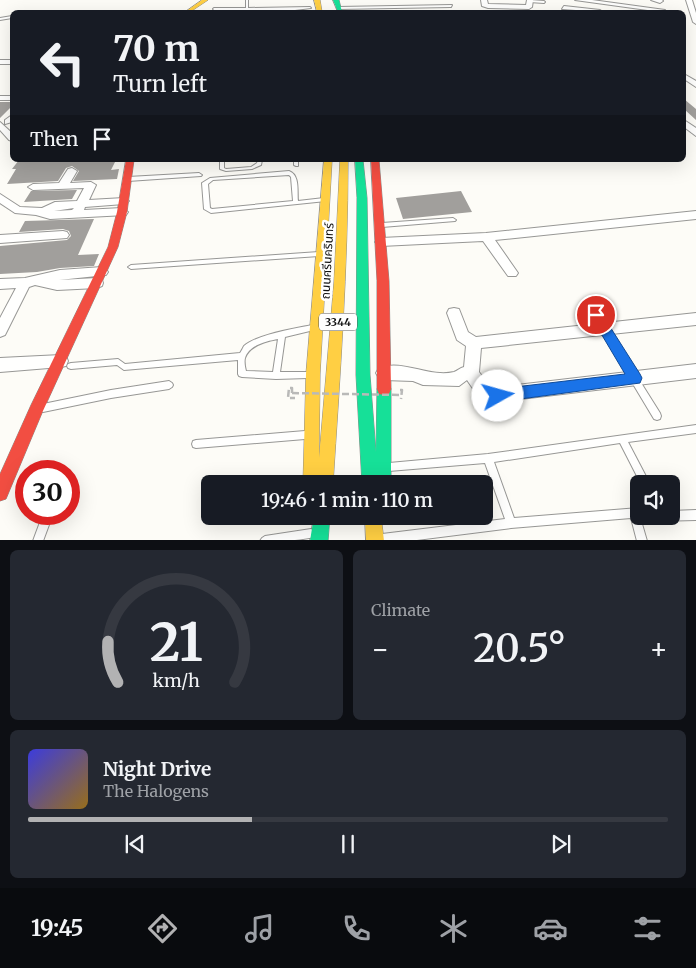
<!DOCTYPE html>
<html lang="en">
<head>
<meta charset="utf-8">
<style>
	:root { --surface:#171b24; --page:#242831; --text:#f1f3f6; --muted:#9ea1a6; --line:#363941; --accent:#b2b2b3 }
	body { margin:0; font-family:Merriweather,"Noto Sans Thai",serif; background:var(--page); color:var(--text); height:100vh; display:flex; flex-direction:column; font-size:19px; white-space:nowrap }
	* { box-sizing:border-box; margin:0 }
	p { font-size:16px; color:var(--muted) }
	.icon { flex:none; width:28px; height:28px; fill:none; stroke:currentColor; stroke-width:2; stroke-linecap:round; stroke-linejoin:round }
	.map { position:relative; height:540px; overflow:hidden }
	.sheet { display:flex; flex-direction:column; gap:10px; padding:10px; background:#0d0f14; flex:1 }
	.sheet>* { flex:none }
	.hud { position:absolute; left:10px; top:10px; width:676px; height:152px; border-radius:8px; box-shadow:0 5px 20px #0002; background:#171b24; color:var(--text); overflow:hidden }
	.fabs { position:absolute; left:630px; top:475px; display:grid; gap:10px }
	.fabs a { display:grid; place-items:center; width:50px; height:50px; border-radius:8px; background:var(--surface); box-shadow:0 5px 20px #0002; font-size:25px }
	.speed { position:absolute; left:15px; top:460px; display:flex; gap:10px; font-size:25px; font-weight:700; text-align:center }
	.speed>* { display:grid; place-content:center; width:65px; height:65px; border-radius:50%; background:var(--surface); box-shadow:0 5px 20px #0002; line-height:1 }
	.speed .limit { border:8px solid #d22; background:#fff; color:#111 }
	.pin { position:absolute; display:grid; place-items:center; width:42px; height:42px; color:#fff; margin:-21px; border:2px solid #fff; border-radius:50%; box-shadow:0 1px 5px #0007 }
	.me { position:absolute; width:55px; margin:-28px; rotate:83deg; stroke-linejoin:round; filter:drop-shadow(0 0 4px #0008) }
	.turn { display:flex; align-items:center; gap:18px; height:105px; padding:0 20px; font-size:22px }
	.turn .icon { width:65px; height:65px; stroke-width:2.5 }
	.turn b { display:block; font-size:35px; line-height:42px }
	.then { display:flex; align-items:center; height:48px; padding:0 20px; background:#0003; gap:10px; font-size:19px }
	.big { font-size:38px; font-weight:600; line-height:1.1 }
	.sheet .card { flex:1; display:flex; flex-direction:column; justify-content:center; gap:8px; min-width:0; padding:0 18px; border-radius:8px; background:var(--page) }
	.sheet .dial { align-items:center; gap:0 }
	.dial svg { height:130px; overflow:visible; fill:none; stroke:var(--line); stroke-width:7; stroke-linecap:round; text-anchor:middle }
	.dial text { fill:var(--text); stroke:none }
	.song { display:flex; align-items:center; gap:15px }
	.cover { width:60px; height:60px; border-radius:8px; background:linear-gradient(135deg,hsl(240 70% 55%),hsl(40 70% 35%)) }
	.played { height:5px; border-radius:2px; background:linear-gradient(90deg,var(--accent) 35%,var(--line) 35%) }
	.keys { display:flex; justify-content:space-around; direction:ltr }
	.heat { display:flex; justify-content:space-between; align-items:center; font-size:28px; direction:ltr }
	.sheet .tiles { flex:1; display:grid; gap:10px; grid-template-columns:1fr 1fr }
	.card:last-child { grid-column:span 2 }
	.trip { position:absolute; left:201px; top:475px; width:292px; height:50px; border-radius:8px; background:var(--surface); box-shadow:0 5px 20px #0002; font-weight:600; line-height:50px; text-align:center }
	.dock { display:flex; height:80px; justify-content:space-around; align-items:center; background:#090b0e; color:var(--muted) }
	.dock .icon { width:35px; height:35px }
	.dock .selected { color:var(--accent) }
	.dock b { font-size:22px; color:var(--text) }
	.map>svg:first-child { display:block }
	.building { fill:#a19f9c }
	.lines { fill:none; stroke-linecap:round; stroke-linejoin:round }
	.lane-casing { stroke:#979795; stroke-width:2 }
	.street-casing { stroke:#979795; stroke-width:2 }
	.fast-casing { stroke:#8e8d8b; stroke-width:1 }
	.slow-casing { stroke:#8e8d8b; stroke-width:1 }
	.jam-casing { stroke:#8e8d8b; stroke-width:1 }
	.path { stroke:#b9b9b8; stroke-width:2.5; stroke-dasharray:7 3; stroke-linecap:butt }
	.lane { fill:#fffffe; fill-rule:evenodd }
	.street { fill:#fffffe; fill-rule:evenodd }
	.fast { fill:#16e098; fill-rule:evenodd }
	.slow { fill:#ffcf43; fill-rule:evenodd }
	.jam { fill:#f24e42; fill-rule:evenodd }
	.path-bridge { stroke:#b9b9b8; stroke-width:2.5; stroke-dasharray:7 3; stroke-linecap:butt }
	.route { fill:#1a73e8; stroke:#114b97 }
	.labels { text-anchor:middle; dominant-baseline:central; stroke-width:5; stroke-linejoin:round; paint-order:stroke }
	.shield { fill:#fff; stroke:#585858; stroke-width:1 }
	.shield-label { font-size:11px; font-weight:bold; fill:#111 }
	.street-label { font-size:12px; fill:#111; stroke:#fff }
</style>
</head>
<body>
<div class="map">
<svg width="696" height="541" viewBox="0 0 696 541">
	<rect width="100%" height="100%" fill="#fdfcf7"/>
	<path class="building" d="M 684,99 L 696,109 L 696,120 L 684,109 Z
		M 0,102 L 12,102 L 12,106 L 0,118 Z
		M 19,160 L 116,160 L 111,170 L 119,169 L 117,179 L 73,181 L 79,171 L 72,166 L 66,168 L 58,181 L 7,184 L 16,169 L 12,169 Z
		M 77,190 L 72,199 L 24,202 L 31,191 Z
		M 461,191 L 472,212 L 403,219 L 396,198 Z
		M 94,219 L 78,255 L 99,254 L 94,266 L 60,268 L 37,272 L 0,274 L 0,246 L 67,240 L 71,236 L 69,231 L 63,229 L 19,232 L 25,221 Z"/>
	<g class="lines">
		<defs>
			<path id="lane" d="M 246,0 L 248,0 L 248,8 L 310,7 L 311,8 L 295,10 L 295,11 L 294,12 L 292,10 L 214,10 L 213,9 L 214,8 L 246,8 Z
				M 530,0 L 544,1 L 545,2 L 544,3 L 529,2 Z
				M 452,5 L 451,7 L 338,9 L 337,8 L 338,7 Z
				M 116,11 L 187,11 L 189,12 L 115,12 Z
				M 12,16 L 12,18 L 0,20 L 0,18 Z
				M 220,160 L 224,160 L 224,168 L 226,169 L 251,167 L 257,163 L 258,160 L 262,160 L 261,165 L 252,169 L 226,171 L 220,169 Z
				M 294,160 L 298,160 L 298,166 L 296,166 L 294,165 Z
				M 289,171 C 300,175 297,191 298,201 L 324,198 L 327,200 L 326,201 L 211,213 L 204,209 L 202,183 L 210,178 ZM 289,175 L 291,177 L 293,201 L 212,209 L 210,208 L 208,184 L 213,180 Z
				M 199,173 L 202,175 L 201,176 L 128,181 L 125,179 L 128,177 Z
				M 453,218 L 456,220 L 455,221 L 382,227 L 379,225 L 382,223 Z
				M 319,252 L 322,254 L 319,256 L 131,269 L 128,267 L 131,265 Z
				M 587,299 L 589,300 L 660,413 L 661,416 L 660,419 L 657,420 L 654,419 L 585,304 L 584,302 L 585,300 Z
				M 312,325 L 314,326 L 315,328 L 314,330 L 285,337 L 280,372 L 308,372 L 311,373 L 312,375 L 311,377 L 308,378 L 276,379 L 242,377 L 239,376 L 238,374 L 238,360 L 124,370 L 117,365 L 71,369 L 68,368 L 67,366 L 68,364 L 71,363 L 118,359 L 125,364 L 240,353 C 241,352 243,348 244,346 C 258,334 294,329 312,325 ZM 278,339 L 273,372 L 246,371 C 245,367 244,362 245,358 C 249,345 267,341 278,339 Z
				M 169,381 L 172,383 L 173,385 L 172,387 L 169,389 L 111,398 L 43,412 L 40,411 L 39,408 L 40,405 L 43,404 L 111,390 Z
				M 696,425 L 696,433 L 628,442 L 650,484 L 641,484 L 620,443 L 494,462 L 514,518 L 639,508 L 639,516 L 642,516 L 640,517 L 647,541 L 637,541 L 631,518 L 511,528 L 409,541 L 378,541 L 377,539 L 379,536 L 382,534 L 505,519 L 485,463 L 389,471 L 386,470 L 385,467 L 386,464 L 389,463 L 488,454 Z
				M 305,431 L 308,432 L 309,435 L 308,438 L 305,439 L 196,448 L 193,447 L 192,444 L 193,441 L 196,440 Z
				M 696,510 L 696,520 L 657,521 L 654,519 L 652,516 L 671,516 L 671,511 Z
				M 43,514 L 53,514 L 43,541 L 33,541 Z
				M 311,529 L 314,531 L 316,534 L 314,537 C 298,541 278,541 260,541 L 262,538 L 265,536 Z"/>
			<path id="street" d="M 481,0 L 487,0 L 488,4 L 526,5 L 527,0 L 533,0 L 532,7 L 529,9 L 488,8 L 482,6 Z
				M 575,0 L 592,0 L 665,10 L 662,12 Z
				M 651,0 L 662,0 L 663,1 L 660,3 Z
				M 686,0 L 692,0 L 696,13 L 696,24 L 693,22 Z
				M 564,6 L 600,10 L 603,12 L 562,9 Z
				M 0,60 L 12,60 L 12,64 L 0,64 Z
				M 684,74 L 696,81 L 696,87 L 684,79 Z
				M 0,96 L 12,96 L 12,100 L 0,100 Z
				M 12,115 L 12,122 L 5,124 L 5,120 Z
				M 684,120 L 696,128 L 696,136 L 684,127 Z
				M 0,122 L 12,133 L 12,141 L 9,140 L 0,130 Z
				M 72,168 L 77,171 L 70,183 L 91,182 L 96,185 L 89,200 L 124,198 L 129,201 L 124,204 L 85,207 L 84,210 L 122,208 L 128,212 L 126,215 L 50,219 L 36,215 L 15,213 L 0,203 L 0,194 L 20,207 L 42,208 L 55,202 L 77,201 L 84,188 L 33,190 L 28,187 L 33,184 L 59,183 L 68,169 ZM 74,208 L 72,210 L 54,211 Z
				M 696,211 L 696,219 L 495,240 L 518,273 L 516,276 L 508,276 L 483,241 L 381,246 L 375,242 L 381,238 L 486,233 Z
				M 63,231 L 67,232 L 69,235 L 67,238 L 0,243 L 0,235 Z
				M 102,267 L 106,269 L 108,272 L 106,275 L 59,280 L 97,278 L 102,280 L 103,283 L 102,286 L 97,288 L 57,290 L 35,285 L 29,287 L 5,335 L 0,337 L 0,318 L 16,288 L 0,289 L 0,279 L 25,278 L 60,270 Z
				M 454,308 L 459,309 L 468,332 L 476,337 L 696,313 L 696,325 L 481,348 L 479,372 L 491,388 L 696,364 L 696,378 L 488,403 L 478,396 L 467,380 L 459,386 L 423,385 L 413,381 L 384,380 L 379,378 L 376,373 L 379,368 C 403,359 429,378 454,372 C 457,371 460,368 464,367 L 466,346 L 457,340 L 447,313 L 449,309 Z
				M 61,355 L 66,356 L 68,361 L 66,366 L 61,367 L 0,372 L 0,358 Z"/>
			<path id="fast" d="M 333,0 L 339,0 L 342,12 L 338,12 Z
				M 355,160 L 363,160 L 367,198 L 370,375 L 376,452 L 377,389 L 379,384 L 384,383 L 389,384 L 391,389 L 391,484 L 362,484 L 356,375 L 357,198 Z
				M 314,516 L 330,516 L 328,541 L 310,541 Z"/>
			<path id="slow" d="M 202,0 L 208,0 L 190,12 L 185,12 Z
				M 314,0 L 320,0 L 322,12 L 317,12 Z
				M 324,160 L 332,160 L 320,374 L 319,458 L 334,282 L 340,160 L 348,160 C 348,268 340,376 333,484 L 303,484 L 306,374 Z
				M 365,516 L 381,516 L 384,541 L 366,541 Z"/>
			<path id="jam" d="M 126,160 L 134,160 L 127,212 L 118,247 L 42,413 L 6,499 L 0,501 L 0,474 L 31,405 L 108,247 L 117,212 Z
				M 371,160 L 379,160 L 389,281 L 391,389 L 389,394 L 384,395 L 379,394 L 377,389 L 377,281 Z"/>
		</defs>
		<use href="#lane" class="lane-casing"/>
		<use href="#street" class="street-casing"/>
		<use href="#fast" class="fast-casing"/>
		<use href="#slow" class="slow-casing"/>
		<use href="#jam" class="jam-casing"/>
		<path class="path" d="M 400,390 L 402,390 L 401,399
			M 292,393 L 292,388 L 289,388 L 288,398 L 295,398"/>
		<use href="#lane" class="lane"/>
		<use href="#street" class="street"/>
		<use href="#fast" class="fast"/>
		<use href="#slow" class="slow"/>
		<use href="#jam" class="jam"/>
		<path class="path-bridge" d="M 292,393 L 400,395"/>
	</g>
	<path class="route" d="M 596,310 L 600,311 L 640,374 L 642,378 L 640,383 L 498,402 L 493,400 L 491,396 L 493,391 L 498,389 L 625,374 L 590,315 L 591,311 Z"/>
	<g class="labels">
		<rect class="shield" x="319" y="313.5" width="38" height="17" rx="4"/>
		<g class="shield-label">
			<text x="338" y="322">3344</text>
		</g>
		<g class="street-label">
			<text transform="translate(327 261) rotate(-87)">ถนนศรีนครินทร์</text>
		</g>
	</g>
</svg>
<div class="fabs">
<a><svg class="icon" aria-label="sound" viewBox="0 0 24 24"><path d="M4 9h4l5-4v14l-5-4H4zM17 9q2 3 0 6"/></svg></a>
</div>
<div class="speed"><div class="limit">30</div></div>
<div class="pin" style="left:596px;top:315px;background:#d93025"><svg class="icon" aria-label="arrive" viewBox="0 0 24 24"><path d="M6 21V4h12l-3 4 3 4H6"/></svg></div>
<svg class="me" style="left:498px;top:396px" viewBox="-20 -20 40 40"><circle r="19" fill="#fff"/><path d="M0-13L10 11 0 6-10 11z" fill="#1a73e8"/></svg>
<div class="trip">19:46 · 1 min · 110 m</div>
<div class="hud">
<div class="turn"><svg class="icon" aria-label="left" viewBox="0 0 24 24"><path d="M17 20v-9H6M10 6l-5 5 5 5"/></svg><div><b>70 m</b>Turn left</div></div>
<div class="then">Then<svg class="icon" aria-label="arrive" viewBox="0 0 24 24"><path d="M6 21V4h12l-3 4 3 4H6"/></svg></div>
</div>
</div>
<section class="sheet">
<div class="tiles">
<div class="card dial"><svg viewBox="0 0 100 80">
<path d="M14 69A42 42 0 1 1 86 69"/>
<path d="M14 69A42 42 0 0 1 8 44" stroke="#b2b2b3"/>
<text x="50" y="56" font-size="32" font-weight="700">21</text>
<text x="50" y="72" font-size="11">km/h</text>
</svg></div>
<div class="card"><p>Climate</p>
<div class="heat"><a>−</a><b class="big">20.5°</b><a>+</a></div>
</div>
<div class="card">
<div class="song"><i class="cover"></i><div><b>Night Drive</b><p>The Halogens</p></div></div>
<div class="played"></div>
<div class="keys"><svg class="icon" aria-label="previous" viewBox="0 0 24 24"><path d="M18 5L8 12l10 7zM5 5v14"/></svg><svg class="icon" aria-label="pause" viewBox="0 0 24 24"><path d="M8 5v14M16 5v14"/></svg><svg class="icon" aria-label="next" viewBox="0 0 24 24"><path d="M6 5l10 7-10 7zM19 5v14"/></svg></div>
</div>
</div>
</section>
<nav class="dock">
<b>19:45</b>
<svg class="icon selected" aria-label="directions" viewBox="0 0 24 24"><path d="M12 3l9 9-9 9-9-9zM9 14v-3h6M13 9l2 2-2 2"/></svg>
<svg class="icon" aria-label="music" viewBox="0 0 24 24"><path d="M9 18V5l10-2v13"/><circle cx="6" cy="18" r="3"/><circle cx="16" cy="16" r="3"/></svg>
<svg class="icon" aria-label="phone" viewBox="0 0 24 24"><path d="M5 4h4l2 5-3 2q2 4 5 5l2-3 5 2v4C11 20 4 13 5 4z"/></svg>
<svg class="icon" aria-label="climate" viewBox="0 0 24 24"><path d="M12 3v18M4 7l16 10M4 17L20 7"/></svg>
<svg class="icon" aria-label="car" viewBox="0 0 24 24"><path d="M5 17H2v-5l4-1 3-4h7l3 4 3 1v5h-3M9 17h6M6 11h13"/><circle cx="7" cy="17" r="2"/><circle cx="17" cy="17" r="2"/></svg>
<svg class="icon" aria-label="filters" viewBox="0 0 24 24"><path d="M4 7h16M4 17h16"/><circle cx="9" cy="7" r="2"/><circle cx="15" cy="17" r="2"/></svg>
</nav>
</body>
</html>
